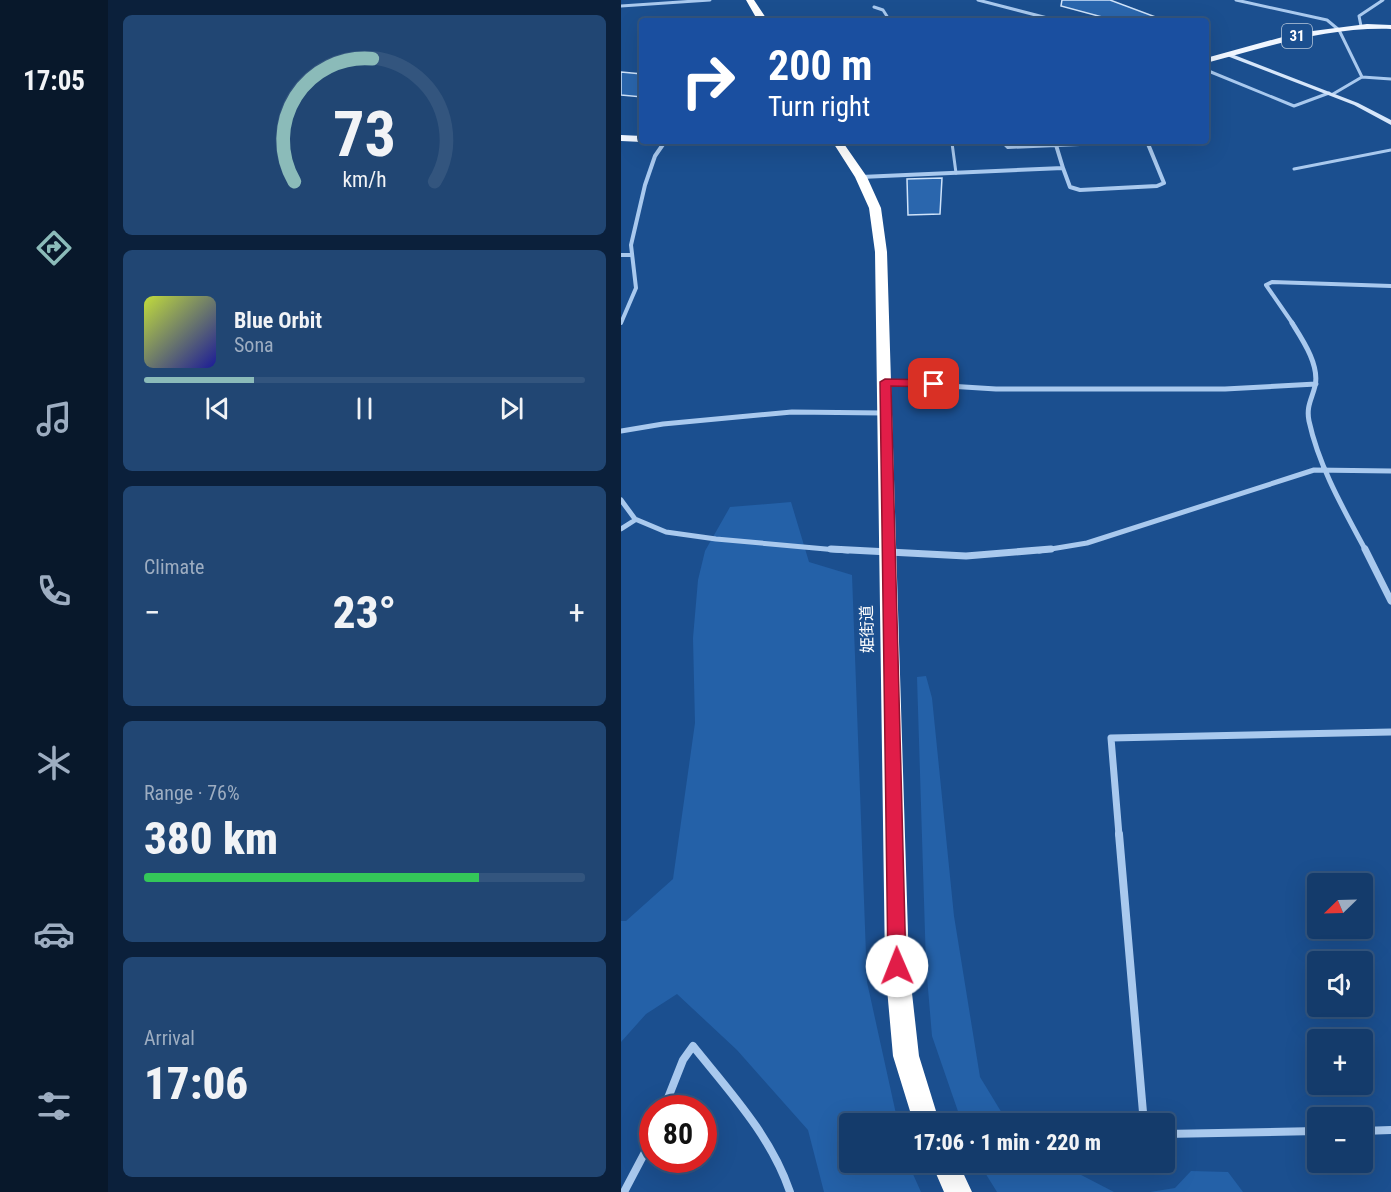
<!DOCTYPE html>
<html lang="en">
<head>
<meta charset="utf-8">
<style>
	:root { --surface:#143b6b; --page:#214673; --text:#f1f3f6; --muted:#9dadc1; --line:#33557e; --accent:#8bbbb9 }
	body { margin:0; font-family:"Roboto Condensed","Noto Sans JP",sans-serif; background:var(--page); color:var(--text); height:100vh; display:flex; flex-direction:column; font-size:22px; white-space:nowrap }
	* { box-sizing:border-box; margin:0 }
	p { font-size:20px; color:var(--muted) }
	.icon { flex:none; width:33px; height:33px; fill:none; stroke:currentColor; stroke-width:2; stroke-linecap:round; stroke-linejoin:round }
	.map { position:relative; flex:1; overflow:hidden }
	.details { display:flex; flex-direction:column; gap:15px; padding:15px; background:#0b203b; width:513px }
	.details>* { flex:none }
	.banner { position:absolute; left:18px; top:18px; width:570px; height:126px; border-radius:6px; box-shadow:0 6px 24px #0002,0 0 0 2px var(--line); background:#1a4fa0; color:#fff; overflow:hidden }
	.needle { width:39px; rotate:247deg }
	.buttons { position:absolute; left:686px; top:873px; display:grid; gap:12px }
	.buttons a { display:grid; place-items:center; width:66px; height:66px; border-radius:6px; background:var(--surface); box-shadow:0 6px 24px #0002,0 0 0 2px var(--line); font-size:30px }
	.speed { position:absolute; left:18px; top:1095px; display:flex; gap:12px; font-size:30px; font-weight:700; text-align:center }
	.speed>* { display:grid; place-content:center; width:78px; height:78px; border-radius:50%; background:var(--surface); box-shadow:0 6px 24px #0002,0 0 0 2px var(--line); line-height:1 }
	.speed .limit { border:9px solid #d22; background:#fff; color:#111 }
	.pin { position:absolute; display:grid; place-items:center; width:51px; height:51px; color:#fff; margin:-26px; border-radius:12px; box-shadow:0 3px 9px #0006 }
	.me { position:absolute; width:66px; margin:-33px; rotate:359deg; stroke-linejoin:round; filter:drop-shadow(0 0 4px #0008) }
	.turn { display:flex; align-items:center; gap:21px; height:126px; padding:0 30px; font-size:27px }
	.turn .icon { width:78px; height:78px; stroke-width:2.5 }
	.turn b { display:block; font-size:42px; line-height:51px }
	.big { font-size:45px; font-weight:800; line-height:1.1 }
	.details .tile { flex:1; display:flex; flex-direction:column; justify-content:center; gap:9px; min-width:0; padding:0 21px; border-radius:9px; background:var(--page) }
	.details .dial { align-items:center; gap:0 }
	.dial svg { height:156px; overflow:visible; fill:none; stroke:var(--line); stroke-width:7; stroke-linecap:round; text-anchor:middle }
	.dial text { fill:var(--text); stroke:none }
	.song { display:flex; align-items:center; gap:18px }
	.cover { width:72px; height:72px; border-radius:9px; background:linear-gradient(135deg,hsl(70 70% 55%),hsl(240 70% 35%)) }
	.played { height:6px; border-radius:3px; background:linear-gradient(90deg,var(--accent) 25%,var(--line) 25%) }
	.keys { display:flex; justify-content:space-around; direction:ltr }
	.heat { display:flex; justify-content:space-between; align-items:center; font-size:33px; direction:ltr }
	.charge { height:9px; border-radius:4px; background:linear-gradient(90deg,#34c759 76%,var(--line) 0) }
	.trip { position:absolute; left:218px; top:1113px; width:336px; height:60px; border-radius:6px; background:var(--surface); box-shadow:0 6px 24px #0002,0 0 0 2px var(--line); font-weight:800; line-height:60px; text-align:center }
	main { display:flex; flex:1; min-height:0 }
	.menu { display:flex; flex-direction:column; width:108px; justify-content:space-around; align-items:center; background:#08182b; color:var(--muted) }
	.menu .icon { width:42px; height:42px }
	.menu .selected { color:var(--accent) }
	.menu b { font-size:27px; color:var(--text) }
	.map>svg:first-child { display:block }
	.green { fill:#2461a8 }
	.building { fill:#2a66ad; stroke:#cfe3fa; stroke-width:1.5 }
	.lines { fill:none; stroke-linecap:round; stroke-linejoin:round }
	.lane-far1 { stroke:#a9c9ee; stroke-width:2 }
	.lane { stroke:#a9c9ee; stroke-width:3 }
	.street-far4 { stroke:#a9c9ee; stroke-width:3 }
	.street-far3 { stroke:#a9c9ee; stroke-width:4 }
	.street-far2 { stroke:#a9c9ee; stroke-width:5 }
	.street-far1 { stroke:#a9c9ee; stroke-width:7 }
	.street { stroke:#a9c9ee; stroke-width:8 }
	.secondary { fill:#d6e6fa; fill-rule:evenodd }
	.primary { fill:#f0f6ff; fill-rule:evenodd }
	.highway { fill:#fff; fill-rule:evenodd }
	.route { fill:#e11d48; stroke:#92132f; stroke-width:1.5 }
	.labels { text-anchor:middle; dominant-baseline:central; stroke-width:6; stroke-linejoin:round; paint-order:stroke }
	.shield { fill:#1b4f8f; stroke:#bbcadd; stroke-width:1.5 }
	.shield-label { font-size:15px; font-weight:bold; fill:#fff }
	.street-label { font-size:16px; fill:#fff; stroke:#1b4f8f }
</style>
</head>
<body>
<main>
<nav class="menu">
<b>17:05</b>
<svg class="icon selected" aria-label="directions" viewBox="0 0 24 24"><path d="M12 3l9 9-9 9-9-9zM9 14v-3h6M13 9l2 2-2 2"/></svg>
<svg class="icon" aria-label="music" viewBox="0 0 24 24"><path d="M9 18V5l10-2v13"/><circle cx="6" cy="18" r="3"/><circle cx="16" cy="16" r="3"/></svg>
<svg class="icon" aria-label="phone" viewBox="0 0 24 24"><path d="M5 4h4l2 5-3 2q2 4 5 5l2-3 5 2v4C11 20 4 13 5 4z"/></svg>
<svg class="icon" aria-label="climate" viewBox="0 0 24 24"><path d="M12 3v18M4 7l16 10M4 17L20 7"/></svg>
<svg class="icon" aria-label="car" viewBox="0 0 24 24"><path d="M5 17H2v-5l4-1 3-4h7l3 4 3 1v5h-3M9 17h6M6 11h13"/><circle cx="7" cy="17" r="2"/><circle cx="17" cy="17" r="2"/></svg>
<svg class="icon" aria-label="filters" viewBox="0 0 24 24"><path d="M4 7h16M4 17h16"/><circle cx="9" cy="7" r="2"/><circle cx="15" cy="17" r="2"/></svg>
</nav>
<section class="details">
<div class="tile dial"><svg viewBox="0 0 100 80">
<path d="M14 69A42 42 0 1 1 86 69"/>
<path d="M14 69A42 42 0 0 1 54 6" stroke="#8bbbb9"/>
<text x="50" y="56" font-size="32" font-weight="700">73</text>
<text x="50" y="72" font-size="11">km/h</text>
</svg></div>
<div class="tile">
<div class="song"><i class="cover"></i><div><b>Blue Orbit</b><p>Sona</p></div></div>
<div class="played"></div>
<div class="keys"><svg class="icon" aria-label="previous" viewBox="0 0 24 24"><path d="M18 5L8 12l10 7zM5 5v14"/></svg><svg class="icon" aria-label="pause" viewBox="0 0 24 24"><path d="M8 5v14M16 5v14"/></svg><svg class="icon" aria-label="next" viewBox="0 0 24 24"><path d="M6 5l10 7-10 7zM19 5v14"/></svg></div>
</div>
<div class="tile"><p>Climate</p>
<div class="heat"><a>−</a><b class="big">23°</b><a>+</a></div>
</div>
<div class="tile"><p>Range · 76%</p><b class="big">380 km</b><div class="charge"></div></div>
<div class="tile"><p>Arrival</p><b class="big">17:06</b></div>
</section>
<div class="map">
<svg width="770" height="1192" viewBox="0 0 770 1192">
	<rect width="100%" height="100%" fill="#1b4f8f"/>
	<path class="green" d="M 170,502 L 188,562 L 231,575 L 246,982 L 277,1123 L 228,1124 L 228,1162 L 287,1163 L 300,1192 L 203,1192 L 187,1130 L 116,1050 L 56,994 L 25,1014 L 0,1042 L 0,921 L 5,921 L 52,879 L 74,723 L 72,638 L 77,580 L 84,551 L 109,507 Z
		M 305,676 L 311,698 L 333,916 L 359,1077 L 387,1123 L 341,1123 L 311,1036 L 305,965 L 296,677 Z
		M 358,1163 L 437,1163 L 493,1192 L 376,1192 Z
		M 570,1171 L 607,1172 L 622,1192 L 529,1192 L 554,1188 Z"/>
	<path class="building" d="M 441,0 L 489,0 L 540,19 L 540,21 L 496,21 L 440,6 Z
		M 0,72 L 21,74 L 21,97 L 0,95 Z
		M 321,178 L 319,214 L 287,215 L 286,179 Z"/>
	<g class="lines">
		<path class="lane-far1" d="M 331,141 L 331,144"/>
		<path class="lane" d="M 331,143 L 335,173
			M 673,169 L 770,150"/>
		<path class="street-far4" d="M 357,0 L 438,21
			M 615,0 L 706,20 L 718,30 L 741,77 L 712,94
			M 0,6 L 89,0
			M 253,7 L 262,10 L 269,21
			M 740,26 L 738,16 L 762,0
			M 585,70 L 673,106 L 708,93
			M 741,77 L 770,79
			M 381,141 L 384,144
			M 42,144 L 44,141
			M 449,144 L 518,141 L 527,144"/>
		<path class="street-far3" d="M 383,143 L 387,147 L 482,143
			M 442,168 L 449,187 L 459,190 L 536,186 L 543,183 L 527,144 L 523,143
			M 240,177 L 442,168 L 435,145
			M 0,255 L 10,255
			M 0,323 L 15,288 L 10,245 L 24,185 L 34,156 L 43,143
			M 672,324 L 645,285 L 651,282 L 770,286"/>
		<path class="street-far2" d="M 671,323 C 681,339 699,365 694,386 C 691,399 685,406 688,421 C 698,467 723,510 745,551
			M 264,382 L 375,389 L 604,389 L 695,384
			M 0,431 L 42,424 L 171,412 L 262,413
			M 0,500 L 14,519 L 45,532 L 95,539 L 227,551
			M 0,529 L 14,520
			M 418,551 L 466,543 L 693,470 L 770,471"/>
		<path class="street-far1" d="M 210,549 L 345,556 L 430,549
			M 744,549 L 770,601
			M 498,835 L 490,738 L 770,732"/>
		<path class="street" d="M 498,834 L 523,1124
			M 43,1108 L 62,1060 L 72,1046 C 109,1092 150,1136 169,1192
			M 741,1131 L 770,1130
			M 543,1134 L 696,1131
			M 3,1192 L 32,1137"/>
		<path class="secondary" d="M 608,53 L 737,103 L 770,120 L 770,125 L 733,105 L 606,56 L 606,54 Z"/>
		<path class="primary" d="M 746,24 L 770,25 L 770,29 C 705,27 647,47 585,63 L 585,58 L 676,33 Z
			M 0,135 L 21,136 L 21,141 L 24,141 L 21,142 L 0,141 Z"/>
		<path class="highway" d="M 125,0 L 133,0 L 147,21 L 137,21 Z
			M 211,141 L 221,141 L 246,177 L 260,208 L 266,252 L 288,966 L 298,1056 L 319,1124 L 293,1124 L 272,1056 L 264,966 L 254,252 L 248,208 L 234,177 Z
			M 310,1162 L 337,1162 L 351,1192 L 323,1192 Z"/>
	</g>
	<path class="route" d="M 264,379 L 313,380 L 318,384 L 313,387 L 270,386 L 285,966 L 283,972 L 276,975 L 270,972 L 267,966 L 259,382 Z"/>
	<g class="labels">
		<rect class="shield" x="661" y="24" width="30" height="24" rx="4.5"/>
		<g class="shield-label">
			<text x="676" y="36">31</text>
		</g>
		<g class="street-label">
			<text transform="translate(246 629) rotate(-91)">姫街道</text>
		</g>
	</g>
</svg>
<div class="buttons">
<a><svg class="needle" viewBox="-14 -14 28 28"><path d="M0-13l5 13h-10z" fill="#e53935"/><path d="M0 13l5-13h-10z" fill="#9dadc1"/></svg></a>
<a><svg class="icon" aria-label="sound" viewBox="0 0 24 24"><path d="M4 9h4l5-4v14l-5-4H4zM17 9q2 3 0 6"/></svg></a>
<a>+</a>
<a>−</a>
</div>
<div class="speed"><div class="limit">80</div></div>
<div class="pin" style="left:313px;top:384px;background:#d93025"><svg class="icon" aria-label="arrive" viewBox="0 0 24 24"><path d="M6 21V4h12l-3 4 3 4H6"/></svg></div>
<svg class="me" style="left:276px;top:966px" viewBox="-20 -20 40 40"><circle r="19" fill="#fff"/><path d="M0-13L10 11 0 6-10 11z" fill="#e11d48"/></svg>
<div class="trip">17:06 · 1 min · 220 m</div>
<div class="banner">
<div class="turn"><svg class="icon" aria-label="right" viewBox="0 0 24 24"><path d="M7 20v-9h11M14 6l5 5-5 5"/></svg><div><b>200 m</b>Turn right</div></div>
</div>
</div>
</main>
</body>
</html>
